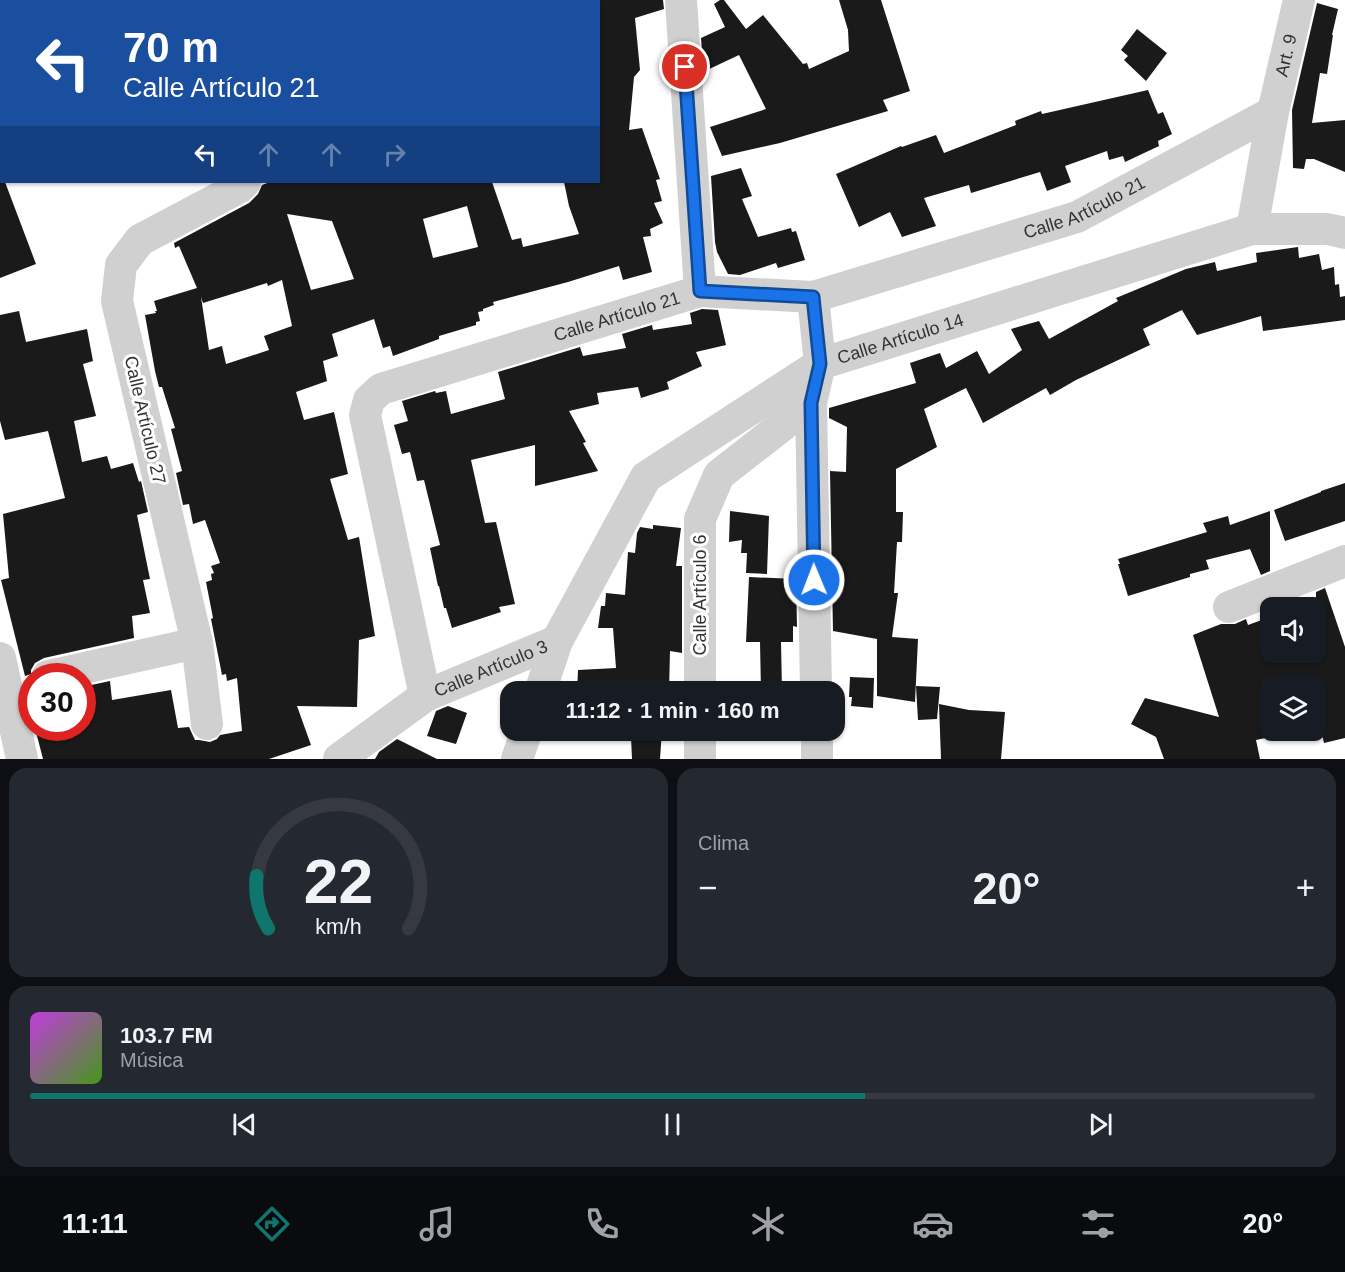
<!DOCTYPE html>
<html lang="es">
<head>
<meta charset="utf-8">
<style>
	:root { --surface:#171b24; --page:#242831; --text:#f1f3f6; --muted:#9ea1a6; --line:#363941; --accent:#0f766e }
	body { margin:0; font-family:Helvetica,sans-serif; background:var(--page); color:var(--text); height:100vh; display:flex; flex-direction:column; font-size:22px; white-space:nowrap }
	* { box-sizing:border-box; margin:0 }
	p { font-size:20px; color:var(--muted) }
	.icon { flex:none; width:33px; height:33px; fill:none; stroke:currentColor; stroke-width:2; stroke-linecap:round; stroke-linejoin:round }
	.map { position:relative; height:759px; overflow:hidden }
	.details { display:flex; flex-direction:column; gap:9px; padding:9px; background:#0d0f14; flex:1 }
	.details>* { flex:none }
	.guide { position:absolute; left:0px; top:0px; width:600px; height:183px; box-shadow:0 2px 4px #0004; background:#1a4fa0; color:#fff; overflow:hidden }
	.buttons { position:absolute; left:1260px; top:597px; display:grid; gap:12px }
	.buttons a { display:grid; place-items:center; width:66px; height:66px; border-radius:12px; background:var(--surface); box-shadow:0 2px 4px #0004; font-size:30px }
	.speed { position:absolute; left:18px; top:663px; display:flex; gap:12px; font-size:30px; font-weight:700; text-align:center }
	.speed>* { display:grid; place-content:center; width:78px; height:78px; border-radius:50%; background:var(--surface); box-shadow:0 2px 4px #0004; line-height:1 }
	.speed .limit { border:9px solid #d22; background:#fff; color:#111 }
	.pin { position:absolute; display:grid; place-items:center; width:51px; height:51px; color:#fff; margin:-26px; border:3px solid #fff; border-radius:50%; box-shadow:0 2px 6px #0007 }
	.me { position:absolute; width:66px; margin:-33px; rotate:359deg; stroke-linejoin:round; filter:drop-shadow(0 0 4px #0008) }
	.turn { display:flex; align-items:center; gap:21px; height:126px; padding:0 24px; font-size:27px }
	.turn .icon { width:78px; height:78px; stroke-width:2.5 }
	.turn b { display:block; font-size:42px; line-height:51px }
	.lanes { display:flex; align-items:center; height:57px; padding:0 24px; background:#0003; justify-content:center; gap:30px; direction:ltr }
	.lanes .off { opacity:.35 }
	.big { font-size:45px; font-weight:700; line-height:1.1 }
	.details .tile { flex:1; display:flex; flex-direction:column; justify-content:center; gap:9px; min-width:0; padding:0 21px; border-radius:18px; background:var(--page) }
	.details .dial { align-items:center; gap:0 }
	.dial svg { height:156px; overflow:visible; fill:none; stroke:var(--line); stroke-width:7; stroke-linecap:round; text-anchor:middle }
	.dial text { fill:var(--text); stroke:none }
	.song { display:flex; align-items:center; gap:18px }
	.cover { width:72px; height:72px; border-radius:9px; background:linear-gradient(135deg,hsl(290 70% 55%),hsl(100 70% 35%)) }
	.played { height:6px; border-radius:3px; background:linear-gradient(90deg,var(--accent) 65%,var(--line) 65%) }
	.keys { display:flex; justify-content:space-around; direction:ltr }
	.heat { display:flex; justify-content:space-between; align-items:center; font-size:33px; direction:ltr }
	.details .tiles { flex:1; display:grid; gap:9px; grid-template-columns:1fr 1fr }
	.tile:last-child { grid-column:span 2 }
	.trip { position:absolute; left:500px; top:681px; width:345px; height:60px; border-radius:18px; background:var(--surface); box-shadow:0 2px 4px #0004; font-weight:700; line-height:60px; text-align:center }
	.tabs { display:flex; height:96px; justify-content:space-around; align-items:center; background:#090b0e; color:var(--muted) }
	.tabs .icon { width:42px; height:42px }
	.tabs .active { color:var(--accent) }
	.tabs b { font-size:27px; color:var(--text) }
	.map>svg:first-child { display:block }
	.building { fill:#1a1a1a; fill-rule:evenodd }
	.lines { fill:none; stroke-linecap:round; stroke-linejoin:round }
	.minor { stroke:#d0d0d0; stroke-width:32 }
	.major { stroke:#ababab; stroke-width:33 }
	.route-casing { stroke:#114b97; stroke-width:15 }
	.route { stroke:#1a73e8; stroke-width:10 }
	.labels { text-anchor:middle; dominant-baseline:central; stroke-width:6; stroke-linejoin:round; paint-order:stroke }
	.street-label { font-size:18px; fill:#333; stroke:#fff }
</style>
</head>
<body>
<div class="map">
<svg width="1345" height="759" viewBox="0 0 1345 759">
	<rect width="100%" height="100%" fill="#fff"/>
	<path class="building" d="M 598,0 L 663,0 L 664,9 L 635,18 L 640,70 L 634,77 L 629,130 L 642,128 L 660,179 L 656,180 L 662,201 L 654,203 L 663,223 L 650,229 L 651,236 L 643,237 L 652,272 L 623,280 L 619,266 L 568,282 L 493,302 L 494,305 L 483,309 L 483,311 L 478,312 L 480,321 L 476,322 L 476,325 L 439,336 L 439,339 L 393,356 L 390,346 L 383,348 L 374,319 L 332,334 L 338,356 L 323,361 L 327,381 L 296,392 L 304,420 L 334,412 L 348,474 L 330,479 L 348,540 L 359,537 L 375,636 L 359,640 L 357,707 L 297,706 L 311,745 L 269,759 L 43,759 L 35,728 L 82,728 L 82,687 L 110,681 L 112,700 L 171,690 L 178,728 L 189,727 L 195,740 L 199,740 L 210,742 L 217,739 L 220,735 L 242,731 L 237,678 L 227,681 L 226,674 L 222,675 L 211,619 L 213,618 L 206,582 L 212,580 L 211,574 L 214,573 L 211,566 L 220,563 L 205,520 L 193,524 L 189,504 L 183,505 L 176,473 L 182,471 L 171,429 L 175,428 L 162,387 L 159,387 L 155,371 L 145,315 L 156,313 L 155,311 L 157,311 L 154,301 L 197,288 L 179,246 L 175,248 L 174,243 L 249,203 L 258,194 L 262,185 L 270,182 L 492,182 L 512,240 L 521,238 L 523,247 L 579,234 L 569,206 L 564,182 L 598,182 ZM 467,206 L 478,247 L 433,258 L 423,219 ZM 287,214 L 332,221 L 354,279 L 311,290 ZM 282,280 L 292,326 L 264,336 L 269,350 L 226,364 L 222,346 L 209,350 L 201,297 L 203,303 L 267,283 L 268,286 Z
		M 720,0 L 724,0 L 746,29 L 763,15 L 803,64 L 807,63 L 809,69 L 849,51 L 848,30 L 839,0 L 881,0 L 910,91 L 883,100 L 888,111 L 780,143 L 722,156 L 710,127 L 766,109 L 739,55 L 705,71 L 703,66 L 701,38 L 725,27 L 714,4 Z
		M 1317,3 L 1338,9 L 1332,35 L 1333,35 L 1327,74 L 1320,73 L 1312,123 L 1345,120 L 1345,172 L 1314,159 L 1306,159 L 1304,169 L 1293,168 L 1292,110 Z
		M 1137,29 L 1167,53 L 1146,81 L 1124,60 L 1128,56 L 1121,50 Z
		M 1148,90 L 1158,114 L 1163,112 L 1172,134 L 1158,141 L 1159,146 L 1125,162 L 1123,156 L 1109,160 L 1107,151 L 1065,166 L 1071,182 L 1047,191 L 1040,172 L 971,193 L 969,185 L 924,198 L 936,226 L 902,237 L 890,212 L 859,227 L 836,174 L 901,146 L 902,147 L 936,135 L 944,153 L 1016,125 L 1015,121 L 1041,111 L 1042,114 Z
		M 741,168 L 752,196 L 742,199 L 758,237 L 791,228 L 792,232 L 796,231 L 805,260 L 778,268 L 776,263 L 740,275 L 728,274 L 717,252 L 715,242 L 711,176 Z
		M 2,173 L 2,182 L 5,182 L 36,264 L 0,278 L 0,174 Z
		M 1298,247 L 1299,258 L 1319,254 L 1322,270 L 1334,267 L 1335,285 L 1339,284 L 1340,297 L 1345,296 L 1345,320 L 1263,331 L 1261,316 L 1197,335 L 1182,310 L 1143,329 L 1150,345 L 1076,380 L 1050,395 L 1046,388 L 983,423 L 966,388 L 924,409 L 937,447 L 896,469 L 896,512 L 903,512 L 902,542 L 897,542 L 894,593 L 898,593 L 892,637 L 918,639 L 915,702 L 877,696 L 877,639 L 833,631 L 830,471 L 846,472 L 847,427 L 829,418 L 829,408 L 916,383 L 910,363 L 940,353 L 946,368 L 977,351 L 989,374 L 1022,350 L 1011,329 L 1039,321 L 1049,339 L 1118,301 L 1116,298 L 1186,269 L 1215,262 L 1217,271 L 1257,262 L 1256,253 Z
		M 702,309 L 718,310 L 726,345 L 696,352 L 702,366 L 667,382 L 669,389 L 641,398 L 638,387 L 597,393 L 599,404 L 569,411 L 586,442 L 583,443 L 598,471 L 535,486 L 535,445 L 471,460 L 485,523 L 496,522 L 515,604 L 499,607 L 501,612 L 452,628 L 446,608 L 444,608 L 439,586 L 438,586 L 430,548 L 440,545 L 424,480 L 417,481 L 410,452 L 402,454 L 394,425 L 408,421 L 402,401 L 435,391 L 436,393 L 446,391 L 451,414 L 505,399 L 498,372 L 580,347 L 583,356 L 626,348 L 622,334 L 652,325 L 653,330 L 692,324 L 690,313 Z
		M 19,311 L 26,342 L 87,329 L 93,361 L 83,364 L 96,416 L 74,421 L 82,462 L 107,456 L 111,469 L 133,463 L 139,482 L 141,481 L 148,512 L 137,515 L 150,579 L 143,580 L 150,613 L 132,616 L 134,638 L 44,658 L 35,663 L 31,670 L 31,674 L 25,676 L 1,580 L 9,578 L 3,514 L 65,498 L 48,431 L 5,440 L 0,421 L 0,315 Z
		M 1345,483 L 1345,521 L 1285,541 L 1274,510 L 1321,492 L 1321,491 Z
		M 730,511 L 769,516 L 767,574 L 746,573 L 747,553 L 741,553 L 742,540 L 729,542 Z
		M 1270,511 L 1270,571 L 1261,575 L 1250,549 L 1206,560 L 1209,569 L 1190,574 L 1190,577 L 1128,596 L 1118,564 L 1120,564 L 1118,559 L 1207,532 L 1203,523 L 1228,516 L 1230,525 Z
		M 653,525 L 681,528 L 676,566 L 682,566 L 682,653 L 670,651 L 669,692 L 577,692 L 578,670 L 616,668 L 613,628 L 598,628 L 601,606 L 605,606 L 606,593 L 625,595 L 628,552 L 635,553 L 637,533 L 640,527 L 653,529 Z
		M 749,577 L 796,579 L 797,627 L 793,626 L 793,642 L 781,642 L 782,692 L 761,692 L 760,642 L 746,642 Z
		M 1325,588 L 1345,647 L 1345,738 L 1324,743 L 1316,709 L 1316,686 L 1265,686 L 1270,710 L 1270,737 L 1256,740 L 1260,759 L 1164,759 L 1156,737 L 1131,724 L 1145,698 L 1219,717 L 1193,635 L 1221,624 L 1235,624 L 1246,619 L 1248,625 L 1270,617 L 1270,652 L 1325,652 L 1316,626 L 1316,592 Z
		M 850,677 L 874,678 L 873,708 L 851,706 L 852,697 L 849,697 Z
		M 916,686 L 940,687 L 937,719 L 918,720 Z
		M 939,704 L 969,710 L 1005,712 L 1001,759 L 941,759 Z
		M 448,706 L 467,713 L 456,744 L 427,736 L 436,711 Z
		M 616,730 L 662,730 L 660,759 L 632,759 L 631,737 L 615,737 Z
		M 397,739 L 437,759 L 375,759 L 379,752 Z"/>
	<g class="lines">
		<g class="minor">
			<path d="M 204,0 L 205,2"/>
			<path d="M 681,0 L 700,291"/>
			<path id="s1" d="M 1252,229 L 1273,112 L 1299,0"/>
			<path d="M 813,297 L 820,364 L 811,403 L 816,692"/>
			<path d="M 1229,607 L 1345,561"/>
			<path d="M 0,658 L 22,759"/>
			<path d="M 48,676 L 197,643"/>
			<path id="s2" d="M 540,692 L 557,641 L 646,477 L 820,364 L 1252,229 L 1327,229 L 1345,233"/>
			<path d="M 700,692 L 700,519 L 719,475 L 811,403"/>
			<path id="s3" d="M 425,696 L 365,415 L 369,400 L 381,389 L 700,291 L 813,297 L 1077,217 L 1273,112"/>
			<path d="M 207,724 L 197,643 L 117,301 L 121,265 L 140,240 L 240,187 L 245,182"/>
			<path d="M 817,730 L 817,759"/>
			<path id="s4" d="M 339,759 L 425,696 L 557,641"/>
			<path d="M 517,759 L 527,730"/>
			<path d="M 700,759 L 700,730"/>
		</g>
		<path class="major" d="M 129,2 L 133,0
			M 0,51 L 2,50"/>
	</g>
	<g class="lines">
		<defs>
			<path id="route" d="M 685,67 L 700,291 L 813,297 L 820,364 L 811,403 L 814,580"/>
		</defs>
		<use href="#route" class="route-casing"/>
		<use href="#route" class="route"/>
	</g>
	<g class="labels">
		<g class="street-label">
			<text stroke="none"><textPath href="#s1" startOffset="177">Art. 9</textPath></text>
			<text stroke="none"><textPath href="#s3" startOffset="1052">Calle Artículo 21</textPath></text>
			<text stroke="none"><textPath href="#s3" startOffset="566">Calle Artículo 21</textPath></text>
			<text stroke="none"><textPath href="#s2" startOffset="532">Calle Artículo 14</textPath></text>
			<text transform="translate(145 420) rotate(77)">Calle Artículo 27</text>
			<text transform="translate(700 595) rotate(-90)">Calle Artículo 6</text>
			<text stroke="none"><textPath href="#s4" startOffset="178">Calle Artículo 3</textPath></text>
		</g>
	</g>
</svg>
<div class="buttons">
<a><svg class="icon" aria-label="sound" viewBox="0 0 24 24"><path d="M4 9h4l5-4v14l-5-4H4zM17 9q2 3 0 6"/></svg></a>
<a><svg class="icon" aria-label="layers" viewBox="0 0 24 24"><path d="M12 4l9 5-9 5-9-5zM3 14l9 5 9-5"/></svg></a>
</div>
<div class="speed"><div class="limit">30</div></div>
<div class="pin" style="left:685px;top:67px;background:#d93025"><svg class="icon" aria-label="arrive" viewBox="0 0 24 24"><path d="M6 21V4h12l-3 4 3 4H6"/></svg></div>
<svg class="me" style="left:814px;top:580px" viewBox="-20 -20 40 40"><circle r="17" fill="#1a73e8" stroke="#fff" stroke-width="3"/><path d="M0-11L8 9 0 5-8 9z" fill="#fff"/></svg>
<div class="trip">11:12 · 1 min · 160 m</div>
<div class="guide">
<div class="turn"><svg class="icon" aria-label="left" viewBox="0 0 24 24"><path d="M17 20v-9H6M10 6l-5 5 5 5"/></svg><div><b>70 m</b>Calle Artículo 21</div></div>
<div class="lanes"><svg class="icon" aria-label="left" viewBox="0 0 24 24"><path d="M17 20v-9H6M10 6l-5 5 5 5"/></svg><svg class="icon off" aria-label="ahead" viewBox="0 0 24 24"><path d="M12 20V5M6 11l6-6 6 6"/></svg><svg class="icon off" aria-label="ahead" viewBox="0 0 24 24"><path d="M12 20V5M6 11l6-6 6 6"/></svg><svg class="icon off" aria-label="right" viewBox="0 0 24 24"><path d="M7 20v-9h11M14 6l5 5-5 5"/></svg></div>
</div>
</div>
<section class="details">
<div class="tiles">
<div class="tile dial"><svg viewBox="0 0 100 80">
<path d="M14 69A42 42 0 1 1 86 69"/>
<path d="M14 69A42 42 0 0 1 8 42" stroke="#0f766e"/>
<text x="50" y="56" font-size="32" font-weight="700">22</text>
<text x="50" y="72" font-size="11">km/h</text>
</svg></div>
<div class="tile"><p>Clima</p>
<div class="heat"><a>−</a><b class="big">20°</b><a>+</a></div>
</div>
<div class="tile">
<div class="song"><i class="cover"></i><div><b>103.7 FM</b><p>Música</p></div></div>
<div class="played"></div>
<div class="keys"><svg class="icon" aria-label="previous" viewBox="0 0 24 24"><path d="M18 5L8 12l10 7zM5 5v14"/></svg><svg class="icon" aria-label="pause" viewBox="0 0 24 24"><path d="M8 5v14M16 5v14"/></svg><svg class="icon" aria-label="next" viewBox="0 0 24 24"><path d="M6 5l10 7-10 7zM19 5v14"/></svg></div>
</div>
</div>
</section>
<nav class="tabs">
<b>11:11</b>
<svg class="icon active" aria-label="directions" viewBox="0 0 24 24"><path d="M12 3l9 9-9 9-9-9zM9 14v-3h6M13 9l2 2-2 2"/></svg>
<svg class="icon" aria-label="music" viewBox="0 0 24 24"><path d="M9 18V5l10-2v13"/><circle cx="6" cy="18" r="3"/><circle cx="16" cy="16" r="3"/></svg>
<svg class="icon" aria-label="phone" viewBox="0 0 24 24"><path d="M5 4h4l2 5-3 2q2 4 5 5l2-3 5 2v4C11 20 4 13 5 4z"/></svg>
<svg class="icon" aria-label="climate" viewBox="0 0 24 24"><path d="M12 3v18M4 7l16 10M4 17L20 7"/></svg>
<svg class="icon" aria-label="car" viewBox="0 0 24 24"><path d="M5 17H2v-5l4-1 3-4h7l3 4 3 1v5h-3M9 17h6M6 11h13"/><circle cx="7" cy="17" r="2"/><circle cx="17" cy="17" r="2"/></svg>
<svg class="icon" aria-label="filters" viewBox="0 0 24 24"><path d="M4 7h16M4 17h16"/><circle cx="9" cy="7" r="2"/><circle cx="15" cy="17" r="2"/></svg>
<b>20°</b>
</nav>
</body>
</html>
